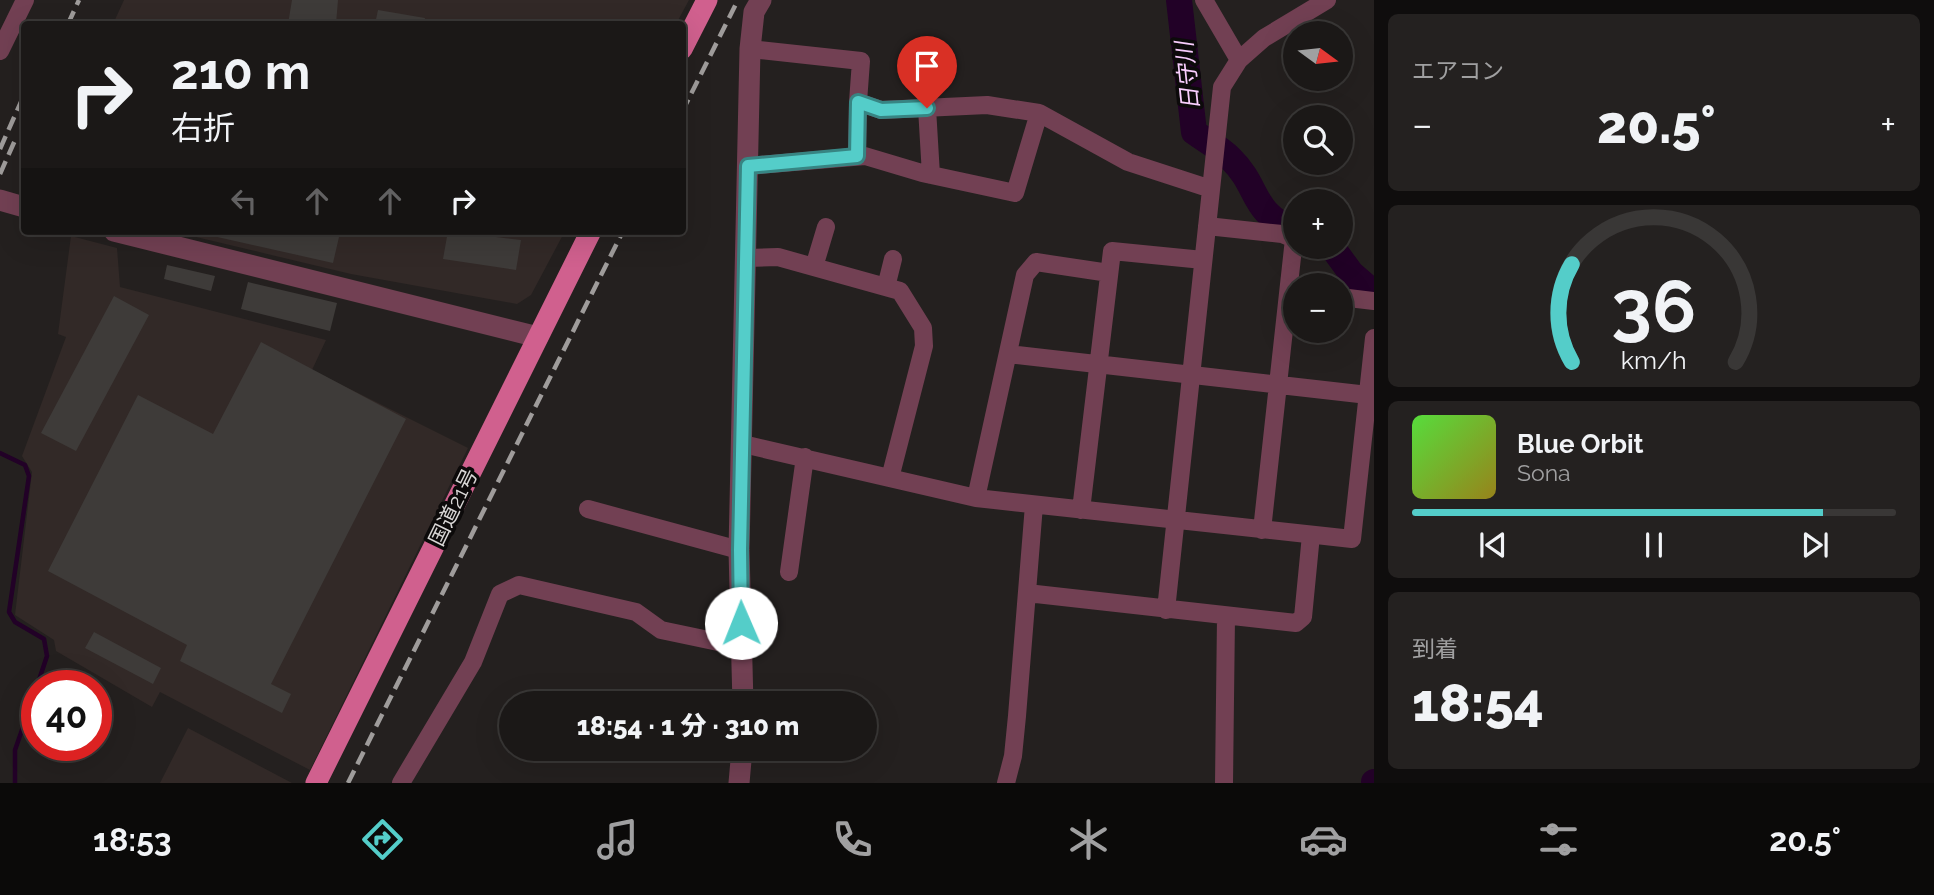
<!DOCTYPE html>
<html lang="ja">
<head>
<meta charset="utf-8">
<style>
	:root { --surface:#1b1817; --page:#242120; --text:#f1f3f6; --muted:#a0a0a1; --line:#393736; --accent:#54cdc9 }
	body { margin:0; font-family:Raleway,"Noto Sans JP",sans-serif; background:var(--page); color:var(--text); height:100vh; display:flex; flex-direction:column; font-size:26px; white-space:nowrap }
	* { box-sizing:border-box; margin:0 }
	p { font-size:23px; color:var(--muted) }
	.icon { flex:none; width:38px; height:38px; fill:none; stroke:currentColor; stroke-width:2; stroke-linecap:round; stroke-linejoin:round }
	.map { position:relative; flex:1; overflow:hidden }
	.drawer { display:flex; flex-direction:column; gap:14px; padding:14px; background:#0f0d0d; width:560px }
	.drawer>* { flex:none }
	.top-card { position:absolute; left:21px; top:21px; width:665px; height:214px; border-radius:7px; box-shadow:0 7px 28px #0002,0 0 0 2px var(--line); background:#1b1817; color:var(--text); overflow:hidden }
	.needle { width:46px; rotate:105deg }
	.controls { position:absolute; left:1283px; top:21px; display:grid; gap:14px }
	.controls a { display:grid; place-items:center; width:70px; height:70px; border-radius:50%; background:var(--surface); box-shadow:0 7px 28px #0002,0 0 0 2px var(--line); font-size:35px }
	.speed { position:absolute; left:21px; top:670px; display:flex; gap:14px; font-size:35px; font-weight:700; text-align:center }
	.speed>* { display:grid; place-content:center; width:91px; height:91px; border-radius:50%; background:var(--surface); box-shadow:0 7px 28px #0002,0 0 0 2px var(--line); line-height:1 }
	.speed .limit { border:10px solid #d22; background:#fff; color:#111 }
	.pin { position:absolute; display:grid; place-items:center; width:60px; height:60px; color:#fff; margin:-72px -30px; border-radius:50% 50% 50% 0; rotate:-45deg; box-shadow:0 0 7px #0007 }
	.pin .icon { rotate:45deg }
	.me { position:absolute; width:77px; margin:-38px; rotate:359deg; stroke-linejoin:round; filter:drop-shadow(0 0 5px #0008) }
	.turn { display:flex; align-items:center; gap:24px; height:147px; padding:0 35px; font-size:32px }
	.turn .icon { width:91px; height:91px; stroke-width:2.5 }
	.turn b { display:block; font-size:49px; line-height:60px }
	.lanes { display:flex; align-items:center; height:66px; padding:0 35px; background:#0003; justify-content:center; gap:35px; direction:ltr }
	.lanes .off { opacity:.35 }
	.big { font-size:52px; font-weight:800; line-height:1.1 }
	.drawer .widget { flex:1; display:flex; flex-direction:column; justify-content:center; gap:10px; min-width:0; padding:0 24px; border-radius:10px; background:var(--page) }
	.drawer .dial { align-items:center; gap:0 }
	.dial svg { height:182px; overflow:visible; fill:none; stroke:var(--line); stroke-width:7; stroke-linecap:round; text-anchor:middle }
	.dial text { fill:var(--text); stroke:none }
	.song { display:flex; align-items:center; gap:21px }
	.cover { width:84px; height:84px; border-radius:10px; background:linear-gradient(135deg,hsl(110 70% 55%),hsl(50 70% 35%)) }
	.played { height:7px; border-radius:4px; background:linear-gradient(90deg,var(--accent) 85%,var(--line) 85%) }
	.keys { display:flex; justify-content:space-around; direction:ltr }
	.heat { display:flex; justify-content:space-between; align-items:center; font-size:38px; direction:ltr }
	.trip { position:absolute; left:499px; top:691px; width:378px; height:70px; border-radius:35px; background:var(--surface); box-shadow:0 7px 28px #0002,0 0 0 2px var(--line); font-weight:800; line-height:70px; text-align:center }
	.tabs { display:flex; height:112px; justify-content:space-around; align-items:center; background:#0b0a09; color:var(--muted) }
	.tabs .icon { width:49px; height:49px }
	.tabs .on { color:var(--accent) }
	.tabs b { font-size:32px; color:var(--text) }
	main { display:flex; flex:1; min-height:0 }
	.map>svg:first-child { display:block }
	.built { fill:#322927 }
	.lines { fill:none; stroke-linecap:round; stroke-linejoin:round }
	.stream { stroke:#220127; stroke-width:4.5 }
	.river { stroke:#220127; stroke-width:26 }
	.building { fill:#3e3b39 }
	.minor { stroke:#724053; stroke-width:18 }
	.tertiary { stroke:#724053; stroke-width:21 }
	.trunk { stroke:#d0608e; stroke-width:21 }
	.rail { stroke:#9f9c9b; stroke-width:4.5; stroke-dasharray:14 7; stroke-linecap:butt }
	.route-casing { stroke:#378583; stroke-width:18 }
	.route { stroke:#54cdc9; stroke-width:12 }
	.labels { text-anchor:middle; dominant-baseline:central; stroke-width:7; stroke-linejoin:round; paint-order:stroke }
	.street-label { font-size:21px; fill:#d9d7d6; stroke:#0c0a0a }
	.water-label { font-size:23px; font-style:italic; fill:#f9cefe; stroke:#0c0a0a }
</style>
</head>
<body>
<main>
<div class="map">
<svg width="1374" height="783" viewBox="0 0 1374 783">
	<rect width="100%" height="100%" fill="#24201f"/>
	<path class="built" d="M 124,0 L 689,0 L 676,24 L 113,24 Z
		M 171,231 L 565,231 L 531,295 L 517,304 L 351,274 Z
		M 71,236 L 117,248 L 120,287 L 326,340 L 312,370 L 468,448 L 310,770 L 160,692 L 152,707 L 56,651 L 54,640 L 15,615 L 32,472 L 22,456 L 66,337 L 58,334 Z
		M 188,728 L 292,783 L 160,783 Z"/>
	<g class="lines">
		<path class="stream" d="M 0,453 L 25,465 L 29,476 L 9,612 L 15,622 L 44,639 L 47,656 L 37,686
			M 15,783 L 15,750 L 37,687"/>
		<path class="river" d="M 1179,0 L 1194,132 C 1205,140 1220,148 1230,158 C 1261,188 1249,211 1295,231
			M 1332,247 L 1351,273 L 1374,293
			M 1374,783 L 1374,782"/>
	</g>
	<path class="building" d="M 292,0 L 338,0 L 336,24 L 288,24 Z
		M 378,10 L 425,18 L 424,24 L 375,24 Z
		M 214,231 L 310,231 L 339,237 L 333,263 L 213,236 Z
		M 448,231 L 521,240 L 516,270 L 443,259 Z
		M 167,265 L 215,276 L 211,291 L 164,279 Z
		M 248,282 L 337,303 L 330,331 L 241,309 Z
		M 114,296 L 149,315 L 76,451 L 41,433 Z
		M 261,342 L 406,419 L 271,684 L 291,694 L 282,713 L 180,661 L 187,645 L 48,571 L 138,395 L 213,434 Z
		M 94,632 L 161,668 L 153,684 L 85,648 Z"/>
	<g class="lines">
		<path class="minor" d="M 1204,0 L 1239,60
			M 750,49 L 861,61 L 858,102 L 881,110 L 987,105 L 1039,113
			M 0,51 L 25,0
			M 927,108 L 931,175
			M 857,156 L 858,102
			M 748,166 L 865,156 L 922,173 L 1015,193 L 1039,113 L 1128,162 L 1211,189
			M 1207,226 L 1282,234 L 1294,239 L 1262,530
			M 747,258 L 778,257 L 900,291 L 923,328 L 924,346 L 890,478
			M 814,267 L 826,227
			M 886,287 L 893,259
			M 1340,297 L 1374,301
			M 1008,354 L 1368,395
			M 743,444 L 976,498 L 1352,539 L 1374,338
			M 976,498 L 1025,275 L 1036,262 L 1109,273
			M 588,509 L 739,550
			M 1081,510 L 1112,251 L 1203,260
			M 789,572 L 805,457
			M 1027,593 L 1296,623 L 1303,617 L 1311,535
			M 1166,610 L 1222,87 L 1239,60 L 1264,38 L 1327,0
			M 401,783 L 473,662 L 500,594 L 519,585 L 636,612 L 661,630 L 742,647
			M 1006,783 L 1013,756 L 1017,716 L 1034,505
			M 1224,783 L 1226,617"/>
		<path class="tertiary" d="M 0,200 L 24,207
			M 114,231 L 538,337
			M 743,704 L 739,550 L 750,49 L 754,12 L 761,0
			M 739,783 L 742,749"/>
		<path class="trunk" d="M 682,49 L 707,0
			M 316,783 L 591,231"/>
		<path class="rail" d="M 68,24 L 79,0
			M 682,112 L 738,0
			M 0,149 L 24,95
			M 0,174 L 16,138
			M 348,783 L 623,231"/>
	</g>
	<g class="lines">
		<defs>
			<path id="route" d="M 741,623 L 740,550 L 748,166 L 857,156 L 858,102 L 881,110 L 927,108"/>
		</defs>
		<use href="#route" class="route-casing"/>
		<use href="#route" class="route"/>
	</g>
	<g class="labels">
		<g class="street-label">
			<text transform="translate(453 507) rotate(-64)">国道21号</text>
		</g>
		<g class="water-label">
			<text transform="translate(1187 76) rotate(-96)">日守川</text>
		</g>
	</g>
</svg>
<div class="controls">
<a><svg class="needle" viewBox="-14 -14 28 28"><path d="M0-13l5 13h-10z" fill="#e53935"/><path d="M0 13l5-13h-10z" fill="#a0a0a1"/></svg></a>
<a><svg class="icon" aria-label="search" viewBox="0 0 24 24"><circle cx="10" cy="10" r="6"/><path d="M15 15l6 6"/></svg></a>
<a>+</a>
<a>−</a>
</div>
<div class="speed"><div class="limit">40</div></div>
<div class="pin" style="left:927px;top:108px;background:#d93025"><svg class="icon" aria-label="arrive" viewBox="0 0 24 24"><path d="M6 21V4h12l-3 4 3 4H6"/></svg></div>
<svg class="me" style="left:741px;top:623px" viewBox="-20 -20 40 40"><circle r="19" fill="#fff"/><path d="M0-13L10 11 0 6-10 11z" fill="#54cdc9"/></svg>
<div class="trip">18:54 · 1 分 · 310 m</div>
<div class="top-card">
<div class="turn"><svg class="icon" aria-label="right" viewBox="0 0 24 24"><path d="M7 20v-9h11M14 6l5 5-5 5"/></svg><div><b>210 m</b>右折</div></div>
<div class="lanes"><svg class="icon off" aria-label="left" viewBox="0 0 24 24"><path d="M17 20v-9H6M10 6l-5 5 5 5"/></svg><svg class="icon off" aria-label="ahead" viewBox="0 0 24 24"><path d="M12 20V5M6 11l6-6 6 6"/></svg><svg class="icon off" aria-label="ahead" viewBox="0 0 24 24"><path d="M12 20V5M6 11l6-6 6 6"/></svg><svg class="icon" aria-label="right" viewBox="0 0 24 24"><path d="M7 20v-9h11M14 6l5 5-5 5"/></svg></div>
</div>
</div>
<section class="drawer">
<div class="widget"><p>エアコン</p>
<div class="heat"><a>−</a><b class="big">20.5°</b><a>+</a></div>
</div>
<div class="widget dial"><svg viewBox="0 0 100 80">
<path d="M14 69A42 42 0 1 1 86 69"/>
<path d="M14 69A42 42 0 0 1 14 26" stroke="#54cdc9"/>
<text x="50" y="56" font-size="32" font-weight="700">36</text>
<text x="50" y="72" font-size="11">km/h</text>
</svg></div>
<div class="widget">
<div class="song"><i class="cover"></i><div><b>Blue Orbit</b><p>Sona</p></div></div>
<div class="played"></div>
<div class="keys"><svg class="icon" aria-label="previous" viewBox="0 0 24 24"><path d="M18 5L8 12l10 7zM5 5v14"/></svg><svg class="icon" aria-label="pause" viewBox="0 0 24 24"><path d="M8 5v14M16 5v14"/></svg><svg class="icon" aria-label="next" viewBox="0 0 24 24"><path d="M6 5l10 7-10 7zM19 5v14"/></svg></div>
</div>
<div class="widget"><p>到着</p><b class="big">18:54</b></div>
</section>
</main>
<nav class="tabs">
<b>18:53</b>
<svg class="icon on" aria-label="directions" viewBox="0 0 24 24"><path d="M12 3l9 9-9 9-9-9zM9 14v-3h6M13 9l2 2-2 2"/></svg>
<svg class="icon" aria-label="music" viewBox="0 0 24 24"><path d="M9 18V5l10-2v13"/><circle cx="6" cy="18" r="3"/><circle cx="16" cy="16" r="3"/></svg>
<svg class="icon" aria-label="phone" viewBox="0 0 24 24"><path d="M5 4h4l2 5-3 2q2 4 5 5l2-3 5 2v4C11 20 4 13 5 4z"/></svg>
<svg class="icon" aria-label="climate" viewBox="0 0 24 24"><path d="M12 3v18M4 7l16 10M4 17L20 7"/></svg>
<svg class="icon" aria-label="car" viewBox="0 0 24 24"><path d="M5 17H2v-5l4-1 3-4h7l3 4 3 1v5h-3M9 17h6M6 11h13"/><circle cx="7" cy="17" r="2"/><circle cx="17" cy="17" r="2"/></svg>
<svg class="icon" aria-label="filters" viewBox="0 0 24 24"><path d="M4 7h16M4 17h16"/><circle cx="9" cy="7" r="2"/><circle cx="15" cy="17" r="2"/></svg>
<b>20.5°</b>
</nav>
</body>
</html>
